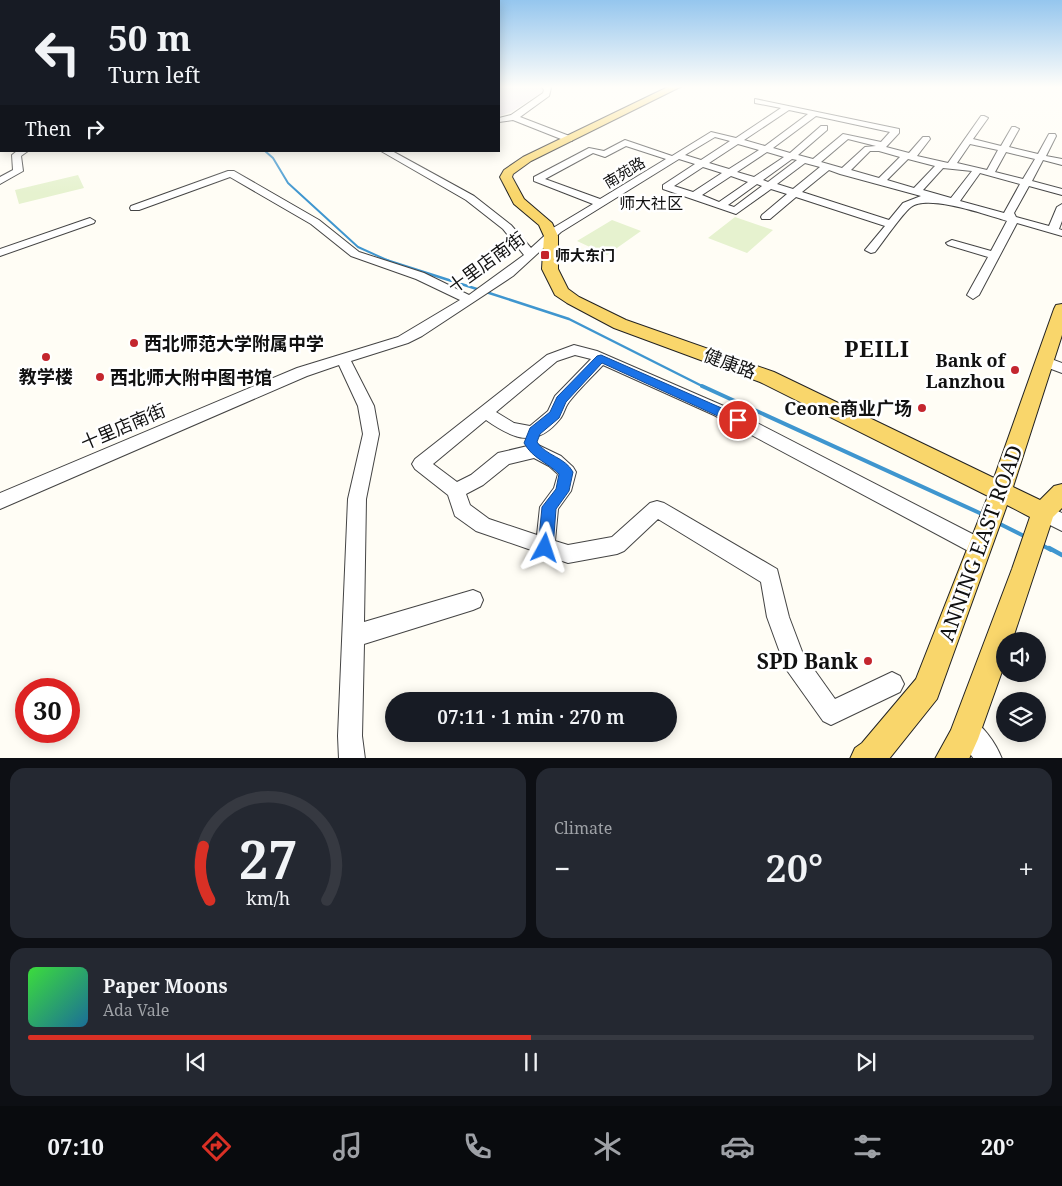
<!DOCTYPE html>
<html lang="en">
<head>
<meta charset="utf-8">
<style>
	:root { --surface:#171b24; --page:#242831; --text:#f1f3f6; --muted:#9ea1a6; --line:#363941; --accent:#d93025 }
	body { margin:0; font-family:"Noto Serif","Noto Sans SC",serif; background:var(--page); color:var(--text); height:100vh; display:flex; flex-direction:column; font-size:19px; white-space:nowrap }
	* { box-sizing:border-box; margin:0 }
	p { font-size:16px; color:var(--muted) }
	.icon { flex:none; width:28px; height:28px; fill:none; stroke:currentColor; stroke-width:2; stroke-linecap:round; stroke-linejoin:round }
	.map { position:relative; height:758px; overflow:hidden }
	.side { display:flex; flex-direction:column; gap:10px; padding:10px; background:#0d0f14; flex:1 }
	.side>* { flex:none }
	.banner { position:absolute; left:0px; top:0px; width:500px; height:152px; box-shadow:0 2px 12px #0003; background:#171b24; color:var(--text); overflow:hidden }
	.controls { position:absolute; left:996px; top:632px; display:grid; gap:10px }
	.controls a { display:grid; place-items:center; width:50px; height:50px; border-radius:50%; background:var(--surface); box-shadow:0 2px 12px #0003; font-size:25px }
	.speed { position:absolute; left:15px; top:678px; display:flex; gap:10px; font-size:25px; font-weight:700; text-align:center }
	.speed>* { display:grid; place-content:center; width:65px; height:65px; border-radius:50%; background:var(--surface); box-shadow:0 2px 12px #0003; line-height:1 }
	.speed .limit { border:8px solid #d22; background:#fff; color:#111 }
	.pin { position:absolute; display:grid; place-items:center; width:42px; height:42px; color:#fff; margin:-21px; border:2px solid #fff; border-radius:50%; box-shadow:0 1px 5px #0007 }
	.me { position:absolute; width:55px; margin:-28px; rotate:5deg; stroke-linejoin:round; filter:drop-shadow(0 0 4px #0008) }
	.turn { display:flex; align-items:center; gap:18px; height:105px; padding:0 25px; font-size:22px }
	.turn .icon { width:65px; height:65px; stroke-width:2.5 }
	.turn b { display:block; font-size:35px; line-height:42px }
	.then { display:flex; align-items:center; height:48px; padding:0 25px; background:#0003; gap:10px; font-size:19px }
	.big { font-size:38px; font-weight:600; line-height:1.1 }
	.side .card { flex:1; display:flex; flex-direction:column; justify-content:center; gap:8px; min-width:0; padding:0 18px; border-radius:15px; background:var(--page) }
	.side .dial { align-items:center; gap:0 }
	.dial svg { height:130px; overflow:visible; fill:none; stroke:var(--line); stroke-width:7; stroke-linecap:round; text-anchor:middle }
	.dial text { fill:var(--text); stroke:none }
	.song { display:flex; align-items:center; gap:15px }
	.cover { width:60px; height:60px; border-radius:8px; background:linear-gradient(135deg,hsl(120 70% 55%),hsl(200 70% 35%)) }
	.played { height:5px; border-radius:2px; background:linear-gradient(90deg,var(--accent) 50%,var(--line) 50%) }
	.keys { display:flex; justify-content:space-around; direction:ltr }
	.heat { display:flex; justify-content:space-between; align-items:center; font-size:28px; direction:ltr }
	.side .tiles { flex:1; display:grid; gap:10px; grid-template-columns:1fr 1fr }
	.card:last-child { grid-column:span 2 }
	.trip { position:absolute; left:385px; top:692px; width:292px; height:50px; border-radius:25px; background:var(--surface); box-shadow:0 2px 12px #0003; font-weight:600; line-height:50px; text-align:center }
	.dock { display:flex; height:80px; justify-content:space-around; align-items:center; background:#090b0e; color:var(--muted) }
	.dock .icon { width:35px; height:35px }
	.dock .selected { color:var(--accent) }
	.dock b { font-size:22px; color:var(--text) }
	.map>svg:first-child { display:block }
	.industrial { fill:#eee6ef }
	.pitch { fill:#e6f2cf }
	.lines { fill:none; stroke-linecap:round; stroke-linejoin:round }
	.stream-far3 { stroke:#3f96cf; stroke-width:2 }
	.stream-far2 { stroke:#3f96cf; stroke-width:2.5 }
	.stream-far1 { stroke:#3f96cf; stroke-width:4 }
	.stream { stroke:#3f96cf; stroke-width:4.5 }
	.minor-casing { stroke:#444; stroke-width:2 }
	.major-casing { stroke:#222; stroke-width:2 }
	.minor { fill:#fff; fill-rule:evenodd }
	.major { fill:#f9d66b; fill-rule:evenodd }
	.route { fill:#1a73e8; stroke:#114b97 }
	.poi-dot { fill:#c4262e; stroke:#fff; stroke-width:2 }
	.labels { text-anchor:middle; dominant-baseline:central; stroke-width:5; stroke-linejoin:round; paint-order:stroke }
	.far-street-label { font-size:15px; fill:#111; stroke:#fff }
	.far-poi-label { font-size:15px; font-weight:bold; fill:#111; stroke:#fff; text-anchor:start }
	.far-neighbourhood-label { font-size:16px; fill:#111; stroke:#fff }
	.street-label { font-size:18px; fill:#111; stroke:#fff }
	.poi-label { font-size:18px; font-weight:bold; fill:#111; stroke:#fff; text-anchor:start }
	.near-street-label { font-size:21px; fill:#111; stroke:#fff }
	.near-poi-label { font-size:21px; font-weight:bold; fill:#111; stroke:#fff; text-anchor:end }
	.district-label { font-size:22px; font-weight:bold; letter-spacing:1px; fill:#111; stroke:#fff }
</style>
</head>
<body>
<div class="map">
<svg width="1062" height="759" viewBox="0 0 1062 759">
	<rect width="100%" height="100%" fill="#fffdf5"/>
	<path class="industrial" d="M 499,86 L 538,86 L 543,89 L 543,92 L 511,112 L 499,116 Z"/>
	<path class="pitch" d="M 78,175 L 84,188 L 19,204 L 15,190 Z
		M 735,217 L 773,230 L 747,253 L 708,238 Z
		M 612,220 L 641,231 L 607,255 L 577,241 Z"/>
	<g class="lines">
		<path class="stream-far3" d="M 265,151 L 273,158 L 288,183 L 358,247 L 389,261"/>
		<path class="stream-far2" d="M 386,260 L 480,290
			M 486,292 L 569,319 L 704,387"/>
		<path class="stream-far1" d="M 702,386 L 984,515
			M 998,523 L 1026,537
			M 1040,544 L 1051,550"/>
		<path class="stream" d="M 1049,548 L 1062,555"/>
		<defs>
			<path id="minor" d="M 541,86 L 549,86 L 551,88 L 549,96 L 520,117 L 572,137 L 572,141 L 566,141 L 513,120 L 499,122 L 499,118 L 511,115 L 543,93 L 544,90 Z
				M 755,99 L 899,129 L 899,133 L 886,147 L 909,153 L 923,137 L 929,137 L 930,139 L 917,156 L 948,163 L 981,116 L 984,116 L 988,118 L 973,139 L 1001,146 L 1012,127 L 1015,127 L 1019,129 L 1009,147 L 1038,154 L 1049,134 L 1055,134 L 1056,136 L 1046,156 L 1062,159 L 1062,165 L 1043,160 L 1032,181 L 1062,189 L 1062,195 L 1029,186 L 1014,213 L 1016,217 L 1049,226 L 1057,207 L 1062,204 L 1062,221 L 1059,229 L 1062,230 L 1062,236 L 1017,223 L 979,295 L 973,299 L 967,295 L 988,257 L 948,245 L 946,243 L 952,240 L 991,251 L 1007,221 C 987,215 928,194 911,207 C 902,214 883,242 875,252 L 871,253 L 865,250 L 885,226 L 796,197 L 770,219 L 762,219 L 761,217 L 762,215 L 787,194 L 771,189 L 736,214 L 663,189 L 663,185 L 695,164 L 679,159 L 561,232 L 513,276 L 422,336 L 408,343 L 351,361 L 374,406 L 379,434 L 366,499 L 364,622 L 473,590 L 480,593 L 483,600 L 480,607 L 473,610 L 364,644 L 362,736 L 365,759 L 339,759 L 338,736 L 348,499 L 363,434 L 358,406 L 339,365 L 307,376 L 0,509 L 0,493 L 297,368 L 398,337 L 460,300 L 416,279 L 351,256 L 311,224 L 230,177 L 139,210 L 131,210 L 130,208 L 131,206 L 228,171 L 234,171 L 319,220 L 359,252 L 424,273 L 469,295 L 524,255 L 503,229 L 466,200 L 381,151 L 392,151 L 474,196 L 511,225 L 531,248 L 553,228 L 593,204 L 534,181 L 534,177 L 589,148 L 604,151 L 625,140 L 672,156 L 711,132 L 736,138 L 781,108 L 755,103 ZM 789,110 L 808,114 L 765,146 L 744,140 ZM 816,116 L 890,132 L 881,142 L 843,134 L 813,159 L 798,155 L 827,130 L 827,126 L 821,126 L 790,153 L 773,148 ZM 715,137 L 730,141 L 701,160 L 685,155 ZM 848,139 L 876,146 L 865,147 L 842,168 L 821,162 ZM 738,144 L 759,150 L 729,169 L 709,163 ZM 970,144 L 998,150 L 987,170 L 957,163 ZM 626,146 L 666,159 L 600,199 L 545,179 L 593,153 L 605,157 ZM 870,151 L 879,151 L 900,157 L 879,178 L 851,170 ZM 767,152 L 784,157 L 754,177 L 737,172 ZM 1006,152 L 1035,159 L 1023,179 L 995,172 ZM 792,159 L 797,160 L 768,182 L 763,180 ZM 908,159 L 935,166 L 914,188 L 887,180 ZM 805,163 L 820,167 L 793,189 L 777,184 ZM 703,167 L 722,173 L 693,192 L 674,186 ZM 943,168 L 972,171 L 951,198 L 923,190 ZM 829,170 L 840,174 L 921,196 L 903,203 L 889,220 L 802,192 ZM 980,173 L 1020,184 L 1004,213 L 960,201 ZM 731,176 L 748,182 L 719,202 L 702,195 ZM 757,184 L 762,186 L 734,207 L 728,205 Z
				M 0,126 L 1,126 L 1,130 L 0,130 Z
				M 17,151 L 28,151 L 21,156 L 23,171 L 0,184 L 0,177 L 13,170 L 12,155 Z
				M 90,218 L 95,221 L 94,223 L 0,256 L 0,249 Z
				M 574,345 L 597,351 L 726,407 L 988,542 L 991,548 L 988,554 L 981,557 L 974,554 L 714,415 L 603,365 C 592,377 579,389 569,402 C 565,407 564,414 560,419 C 536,449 513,439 486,420 L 433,464 L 457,482 L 471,475 L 498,453 L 536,444 L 561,456 L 573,467 L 576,472 L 571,491 L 558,509 L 555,541 L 568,545 L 612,537 L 650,503 L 657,501 L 664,503 L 777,569 L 789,617 L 803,654 L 835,699 L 892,672 L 900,676 L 904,684 L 900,692 L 831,725 L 823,721 L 786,669 L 767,617 L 761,582 L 658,519 L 624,551 L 617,554 L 568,563 L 548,556 L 545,557 L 537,552 L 476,531 L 455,516 L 448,495 L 415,469 L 412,464 L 415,459 L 547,355 ZM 575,355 L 591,359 L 555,396 L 548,411 L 530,426 L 514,423 L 496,412 L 557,361 ZM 534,458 L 549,466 L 558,474 L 554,488 L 540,507 L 537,535 L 489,519 L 470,505 L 466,494 L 483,485 L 509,464 Z
				M 1043,356 L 1062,363 L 1062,373 L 1038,364 L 1036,361 L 1038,358 Z
				M 1043,504 L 1062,513 L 1062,531 L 1036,518 L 1034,512 L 1036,506 Z
				M 967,717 C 982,723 996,743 1002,759 L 974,759 L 958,738 L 955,729 L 958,720 Z"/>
			<path id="major" d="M 670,86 L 682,86 L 531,161 L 513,174 L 512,177 L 524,199 L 552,223 L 558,236 L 558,269 L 568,289 L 579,297 L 626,320 L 774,372 L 994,478 L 1054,309 L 1056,305 L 1062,304 L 1062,335 L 1013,487 L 1040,500 L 1054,486 L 1062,484 L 1062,508 L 1053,517 L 1012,641 L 1005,641 L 1005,663 L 978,739 L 969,759 L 935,759 L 951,730 L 1012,569 L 1030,517 L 1007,505 L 937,699 L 889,759 L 850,759 L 855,748 L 862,743 L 916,679 L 988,496 L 760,382 L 614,328 L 567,303 L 555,295 L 542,269 L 544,236 L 539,225 L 514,204 L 500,177 L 504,170 L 523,157 Z"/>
		</defs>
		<use href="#minor" class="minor-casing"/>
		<use href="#major" class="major-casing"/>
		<use href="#minor" class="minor"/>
		<use href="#major" class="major"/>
	</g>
	<linearGradient id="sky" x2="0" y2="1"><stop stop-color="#95c6ee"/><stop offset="0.45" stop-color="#fffefa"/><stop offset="1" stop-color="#fffefa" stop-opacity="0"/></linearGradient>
	<rect width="1062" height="193" fill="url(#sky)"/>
	<path class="route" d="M 601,355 L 742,417 L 744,420 L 742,423 L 733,423 L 602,363 L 566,402 L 559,418 L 540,434 L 537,442 C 546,456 565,457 573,472 L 569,491 L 556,509 L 553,548 L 551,552 L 545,554 L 540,552 L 538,548 L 542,507 L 556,489 L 559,474 C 547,462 533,459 524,443 L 530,428 L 550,412 L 557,397 L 597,356 Z"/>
	<g class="poi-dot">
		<rect x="540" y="250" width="10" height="10" rx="2.5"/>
		<circle cx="134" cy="343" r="5"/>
		<circle cx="46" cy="357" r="5"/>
		<circle cx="1015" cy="370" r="5"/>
		<circle cx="100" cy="377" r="5"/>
		<circle cx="922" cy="408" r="5"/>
		<circle cx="868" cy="661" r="5"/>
	</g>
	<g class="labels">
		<g class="far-street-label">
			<text transform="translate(624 172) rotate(-31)">南苑路</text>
		</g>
		<g class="far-poi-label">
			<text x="555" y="255">师大东门</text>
		</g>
		<g class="far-neighbourhood-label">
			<text x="651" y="203">师大社区</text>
		</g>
		<g class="street-label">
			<text transform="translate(486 262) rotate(-36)">十里店南街</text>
			<text transform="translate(730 363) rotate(20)">健康路</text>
			<text transform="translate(123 426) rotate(-23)">十里店南街</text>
		</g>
		<g class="poi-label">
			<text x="144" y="343">西北师范大学附属中学</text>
			<text x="1005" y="360" text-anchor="end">Bank of<tspan x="1005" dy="21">Lanzhou</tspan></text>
			<text x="46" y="376" text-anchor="middle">教学楼</text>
			<text x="110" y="377">西北师大附中图书馆</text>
			<text x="912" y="408" text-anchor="end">Ceone商业广场</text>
		</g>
		<g class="near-street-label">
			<text transform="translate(980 543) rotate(-70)">ANNING EAST ROAD</text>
		</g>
		<g class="near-poi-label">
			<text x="858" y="661">SPD Bank</text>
		</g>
		<g class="district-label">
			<text x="877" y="348">PEILI</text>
		</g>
	</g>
</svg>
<div class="controls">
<a><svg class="icon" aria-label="sound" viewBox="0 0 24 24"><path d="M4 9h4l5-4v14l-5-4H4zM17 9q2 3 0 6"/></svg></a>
<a><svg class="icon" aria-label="layers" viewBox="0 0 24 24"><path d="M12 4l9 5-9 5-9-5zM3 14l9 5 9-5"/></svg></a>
</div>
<div class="speed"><div class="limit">30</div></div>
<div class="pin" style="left:738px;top:420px;background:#d93025"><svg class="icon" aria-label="arrive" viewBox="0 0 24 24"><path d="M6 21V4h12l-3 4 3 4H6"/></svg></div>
<svg class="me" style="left:545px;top:548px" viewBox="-20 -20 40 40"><path d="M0-17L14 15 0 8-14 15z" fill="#1a73e8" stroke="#fff" stroke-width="4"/></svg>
<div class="trip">07:11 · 1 min · 270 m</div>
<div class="banner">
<div class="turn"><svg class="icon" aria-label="left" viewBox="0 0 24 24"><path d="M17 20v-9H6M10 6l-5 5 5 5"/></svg><div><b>50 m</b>Turn left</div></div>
<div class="then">Then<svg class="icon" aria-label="right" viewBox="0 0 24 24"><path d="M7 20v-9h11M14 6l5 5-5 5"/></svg></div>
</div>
</div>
<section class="side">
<div class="tiles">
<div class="card dial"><svg viewBox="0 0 100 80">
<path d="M14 69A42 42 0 1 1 86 69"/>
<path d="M14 69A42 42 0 0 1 10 36" stroke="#d93025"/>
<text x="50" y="56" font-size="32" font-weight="700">27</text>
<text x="50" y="72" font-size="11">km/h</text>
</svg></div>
<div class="card"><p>Climate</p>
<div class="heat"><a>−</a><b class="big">20°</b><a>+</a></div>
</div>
<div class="card">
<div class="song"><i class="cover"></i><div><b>Paper Moons</b><p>Ada Vale</p></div></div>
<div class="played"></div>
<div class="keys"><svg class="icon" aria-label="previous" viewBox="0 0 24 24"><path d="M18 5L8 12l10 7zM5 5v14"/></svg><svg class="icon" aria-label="pause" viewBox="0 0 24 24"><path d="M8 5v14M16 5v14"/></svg><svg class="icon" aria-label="next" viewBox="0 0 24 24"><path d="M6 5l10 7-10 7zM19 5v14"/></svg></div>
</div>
</div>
</section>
<nav class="dock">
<b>07:10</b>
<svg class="icon selected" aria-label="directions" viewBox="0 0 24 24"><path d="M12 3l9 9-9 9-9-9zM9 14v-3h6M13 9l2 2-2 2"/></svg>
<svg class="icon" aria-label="music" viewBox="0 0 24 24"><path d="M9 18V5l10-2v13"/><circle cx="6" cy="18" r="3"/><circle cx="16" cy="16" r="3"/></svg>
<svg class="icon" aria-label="phone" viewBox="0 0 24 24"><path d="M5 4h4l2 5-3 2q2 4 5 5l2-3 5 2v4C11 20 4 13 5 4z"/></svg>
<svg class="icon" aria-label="climate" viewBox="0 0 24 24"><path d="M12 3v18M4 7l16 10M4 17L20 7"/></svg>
<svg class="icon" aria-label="car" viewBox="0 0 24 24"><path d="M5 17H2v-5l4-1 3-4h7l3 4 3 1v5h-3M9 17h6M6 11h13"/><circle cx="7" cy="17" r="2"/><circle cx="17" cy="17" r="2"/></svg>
<svg class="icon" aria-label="filters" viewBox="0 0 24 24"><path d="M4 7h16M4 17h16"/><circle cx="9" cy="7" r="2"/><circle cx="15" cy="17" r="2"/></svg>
<b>20°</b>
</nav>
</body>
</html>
